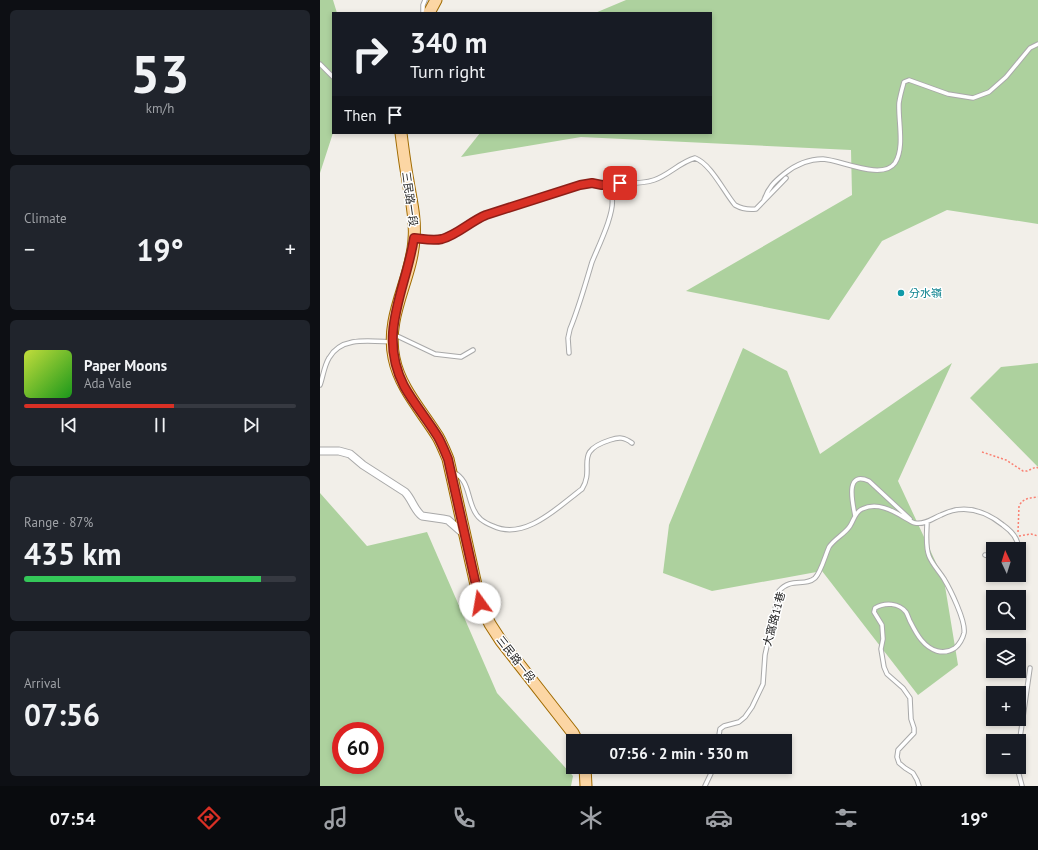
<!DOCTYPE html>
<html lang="en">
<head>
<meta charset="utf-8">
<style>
	:root { --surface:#171b24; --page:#20242c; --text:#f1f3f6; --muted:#9ea1a6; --line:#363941; --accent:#d93025 }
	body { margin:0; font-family:"PT Sans","Noto Sans TC",sans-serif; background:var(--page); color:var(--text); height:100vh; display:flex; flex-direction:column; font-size:15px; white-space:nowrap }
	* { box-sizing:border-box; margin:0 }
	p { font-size:13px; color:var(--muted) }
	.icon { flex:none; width:22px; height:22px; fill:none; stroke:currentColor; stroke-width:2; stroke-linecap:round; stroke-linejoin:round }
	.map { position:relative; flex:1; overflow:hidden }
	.panel { display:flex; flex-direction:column; gap:10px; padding:10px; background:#0d0f14; width:320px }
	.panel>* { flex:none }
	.hud { position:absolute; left:12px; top:12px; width:380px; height:122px; border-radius:0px; box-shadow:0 2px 6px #0003; background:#171b24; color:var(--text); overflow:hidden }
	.needle { width:26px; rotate:356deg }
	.buttons { position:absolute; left:666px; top:542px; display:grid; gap:8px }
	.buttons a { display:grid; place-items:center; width:40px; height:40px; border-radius:0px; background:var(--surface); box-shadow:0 2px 6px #0003; font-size:20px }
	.speed { position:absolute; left:12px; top:722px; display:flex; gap:8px; font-size:20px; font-weight:700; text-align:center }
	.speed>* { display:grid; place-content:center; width:52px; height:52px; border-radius:50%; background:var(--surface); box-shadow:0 2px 6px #0003; line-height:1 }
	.speed .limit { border:6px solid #d22; background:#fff; color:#111 }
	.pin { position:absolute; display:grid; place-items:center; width:34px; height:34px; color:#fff; margin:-17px; border-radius:8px; box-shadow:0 2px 6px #0006 }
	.me { position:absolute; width:44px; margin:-22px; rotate:347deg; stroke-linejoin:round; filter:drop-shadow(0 0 3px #0008) }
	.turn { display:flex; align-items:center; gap:14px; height:84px; padding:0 12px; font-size:18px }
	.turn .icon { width:52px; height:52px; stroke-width:2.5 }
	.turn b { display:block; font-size:28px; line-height:34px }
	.then { display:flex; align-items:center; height:38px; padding:0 12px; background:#0003; gap:8px; font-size:15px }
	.big { font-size:30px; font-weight:800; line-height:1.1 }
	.panel .widget { flex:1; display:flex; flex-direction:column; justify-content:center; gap:6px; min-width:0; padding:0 14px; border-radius:6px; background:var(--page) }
	.panel .dial { align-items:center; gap:0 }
	.dial b { font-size:52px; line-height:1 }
	.song { display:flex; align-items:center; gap:12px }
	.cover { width:48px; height:48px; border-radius:6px; background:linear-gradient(135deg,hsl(70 70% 55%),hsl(120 70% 35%)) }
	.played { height:4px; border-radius:2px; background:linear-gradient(90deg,var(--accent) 55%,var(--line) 55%) }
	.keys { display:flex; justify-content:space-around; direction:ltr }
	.heat { display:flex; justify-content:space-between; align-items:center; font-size:22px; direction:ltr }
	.charge { height:6px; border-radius:3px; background:linear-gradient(90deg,#34c759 87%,var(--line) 0) }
	.trip { position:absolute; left:246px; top:734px; width:226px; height:40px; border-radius:0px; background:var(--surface); box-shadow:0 2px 6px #0003; font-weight:800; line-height:40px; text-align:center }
	.tabs { display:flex; height:64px; justify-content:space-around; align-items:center; background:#090b0e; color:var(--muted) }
	.tabs .icon { width:28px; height:28px }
	.tabs .active { color:var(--accent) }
	.tabs b { font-size:18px; color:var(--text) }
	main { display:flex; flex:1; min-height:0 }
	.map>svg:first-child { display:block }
	.forest { fill:#add19e; fill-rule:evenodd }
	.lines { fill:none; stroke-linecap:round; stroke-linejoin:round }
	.lane-casing { stroke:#a9a9a9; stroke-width:5.5 }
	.street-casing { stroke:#a9a9a9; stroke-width:9 }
	.primary-casing { stroke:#a06b00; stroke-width:13 }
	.path { stroke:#fa8072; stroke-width:1.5; stroke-dasharray:2 2; stroke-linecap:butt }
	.lane { stroke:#fff; stroke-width:3.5 }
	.street { stroke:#fff; stroke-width:7 }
	.primary { stroke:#fcd6a4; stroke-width:11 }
	.route-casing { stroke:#8d1f18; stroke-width:10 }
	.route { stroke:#d93025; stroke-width:7 }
	.culture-dot { fill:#0f9aa8; stroke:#fff; stroke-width:1.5 }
	.labels { text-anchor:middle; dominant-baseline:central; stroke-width:3; stroke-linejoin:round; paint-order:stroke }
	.street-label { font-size:11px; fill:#222; stroke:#fff }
	.culture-label { font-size:11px; fill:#0d838f; stroke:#fff; text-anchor:start }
</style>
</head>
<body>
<main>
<section class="panel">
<div class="widget dial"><b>53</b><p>km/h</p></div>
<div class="widget"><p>Climate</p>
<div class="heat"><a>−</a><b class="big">19°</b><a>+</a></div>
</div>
<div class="widget">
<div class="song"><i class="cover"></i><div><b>Paper Moons</b><p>Ada Vale</p></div></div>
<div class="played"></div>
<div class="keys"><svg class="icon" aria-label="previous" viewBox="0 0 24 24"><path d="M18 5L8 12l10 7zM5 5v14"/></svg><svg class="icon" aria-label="pause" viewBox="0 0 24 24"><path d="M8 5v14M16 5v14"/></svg><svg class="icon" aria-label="next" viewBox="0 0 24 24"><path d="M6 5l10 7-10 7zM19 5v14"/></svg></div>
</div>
<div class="widget"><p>Range · 87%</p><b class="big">435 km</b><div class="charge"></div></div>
<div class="widget"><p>Arrival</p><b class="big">07:56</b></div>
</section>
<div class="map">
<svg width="718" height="786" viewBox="0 0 718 786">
	<rect width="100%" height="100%" fill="#f2efe9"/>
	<path class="forest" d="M 0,0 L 13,0 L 17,13 L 13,13 L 13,133 L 0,173 Z
		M 306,0 L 718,0 L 718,224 L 627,210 L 562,241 L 509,320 L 366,291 L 532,195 L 531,150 L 261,137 L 141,157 L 160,133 L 391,133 L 391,13 L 275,13 Z
		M 423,348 L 467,371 L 500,454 L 632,363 L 578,481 L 624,580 L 638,665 L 598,695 L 502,571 L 392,591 L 343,573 L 349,525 Z
		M 718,363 L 718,467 L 650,398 L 681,367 Z
		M 0,493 L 47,546 L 107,532 L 177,693 L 253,776 L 251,786 L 0,786 ZM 21,731 L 55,731 L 55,765 L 21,765 Z"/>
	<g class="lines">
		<defs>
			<path id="lane" d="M 103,13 L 103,5 L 105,0
				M 0,64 L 13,77
				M 281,185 C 299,181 317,186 334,180 C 349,175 360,162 375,158 C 391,164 404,192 415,205 C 422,209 428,210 436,209 L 466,178
				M 444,200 C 448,188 454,182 464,174 C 475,165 488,159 503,159 C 521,160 562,181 575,163 C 585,148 578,121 579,103 C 580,96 582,89 584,82 L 589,80 L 628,94 L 653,98 L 669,92 L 686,77 L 710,48 L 718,44
				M 96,238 C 104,239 113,240 121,239 C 135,236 151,221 166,215 L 260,185 C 272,183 290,182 292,198 C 295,213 278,247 272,262 C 265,285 259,307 250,329 L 248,338 L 249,353
				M 75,335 L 115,354 L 141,357 L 153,350
				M 0,385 C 3,377 4,366 9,358 C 21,336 50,341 72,342
				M 133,472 C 148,479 147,494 153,508 C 157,518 163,522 173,526 C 205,541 238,507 262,489 C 276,467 252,452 290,440 C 299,437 304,437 312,443
				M 535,516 C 533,504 524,470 549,481 L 590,519
				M 665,555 L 673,557
				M 398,741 L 400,729 L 404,726 L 419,722 L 425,717 L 432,707 L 443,684 L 445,655 L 459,591 C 471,577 485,587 495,578 C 501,572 505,556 509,547 C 514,539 525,534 530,526 C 534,520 535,512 542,509 C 557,502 572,510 585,518 C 588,519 592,523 595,523 C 605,525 613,518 621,515 C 643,504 664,510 683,525 C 690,530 699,539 698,549
				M 699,745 L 710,668
				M 697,767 L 702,786
				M 385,786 L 394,767
				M 599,786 L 597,780 L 593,773 L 585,768 L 579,763 L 577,757 L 578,750 L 594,733 L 594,728 L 591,719 L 590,698 L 583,688 L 567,674 L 564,667 L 561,649 L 563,639 L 562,625 L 554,612 L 555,608 C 565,602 579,603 586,612 C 588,615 589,620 591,623 C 597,635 604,647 617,651 C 624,653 629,652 635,648 C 639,645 643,638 644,633 C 646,621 630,589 624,579 C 619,571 612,564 609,556 C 605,546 607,532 607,522"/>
			<path id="street" d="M 0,451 L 19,451 L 30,454 L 43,465 L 85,492 C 92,499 94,510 102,516 L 123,519 L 128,520 L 144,534"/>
			<path id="primary" d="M 109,13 L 116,0
				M 81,133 C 83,149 85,165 88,181 C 91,200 96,219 94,239 C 92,279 65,316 74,358 C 80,388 102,411 118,437 C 122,444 125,452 128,459 L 160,603 L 170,624 L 181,641 L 253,733 L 257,741
				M 265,767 L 266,786"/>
		</defs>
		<use href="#lane" class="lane-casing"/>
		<use href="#street" class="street-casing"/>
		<use href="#primary" class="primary-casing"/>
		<path class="path" d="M 662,452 L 686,460 L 703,471 L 707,471 L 716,467 L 718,468
			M 698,532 L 699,506 C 703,498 710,498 718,497
			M 699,536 L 711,534 L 718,536"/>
		<use href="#lane" class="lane"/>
		<use href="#street" class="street"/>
		<use href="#primary" class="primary"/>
	</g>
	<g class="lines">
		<defs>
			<path id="route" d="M 160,603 L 128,459 C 125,452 122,444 118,437 C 107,419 94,404 84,386 C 57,334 86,290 94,238 C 104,239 113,241 122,239 C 137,235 151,221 166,215 L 260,185 L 272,183 L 282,185 L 300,183"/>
		</defs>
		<use href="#route" class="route-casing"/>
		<use href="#route" class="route"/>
	</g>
	<circle class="culture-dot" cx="581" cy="293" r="4"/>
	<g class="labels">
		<g class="street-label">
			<text transform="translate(90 199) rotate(82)">三民路一段</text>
			<text transform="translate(454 619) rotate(-75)">大窩路11巷</text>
			<text transform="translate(196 659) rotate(52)">三民路一段</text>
		</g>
		<g class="culture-label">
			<text x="589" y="293">分水嶺</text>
		</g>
	</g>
</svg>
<div class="buttons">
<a><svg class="needle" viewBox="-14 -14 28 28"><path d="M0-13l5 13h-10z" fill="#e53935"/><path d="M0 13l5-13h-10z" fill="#9ea1a6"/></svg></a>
<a><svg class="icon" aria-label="search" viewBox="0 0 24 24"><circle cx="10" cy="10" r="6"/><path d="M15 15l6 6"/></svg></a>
<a><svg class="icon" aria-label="layers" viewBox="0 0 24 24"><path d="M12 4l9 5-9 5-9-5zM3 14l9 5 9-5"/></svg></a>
<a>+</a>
<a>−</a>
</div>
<div class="speed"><div class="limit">60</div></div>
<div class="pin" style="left:300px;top:183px;background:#d93025"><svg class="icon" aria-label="arrive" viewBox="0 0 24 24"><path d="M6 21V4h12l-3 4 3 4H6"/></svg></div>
<svg class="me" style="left:160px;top:603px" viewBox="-20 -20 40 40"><circle r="19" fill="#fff"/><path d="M0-13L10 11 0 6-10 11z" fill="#d93025"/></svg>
<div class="trip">07:56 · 2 min · 530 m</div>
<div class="hud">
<div class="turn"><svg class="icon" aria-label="right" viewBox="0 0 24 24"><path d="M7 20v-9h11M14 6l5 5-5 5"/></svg><div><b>340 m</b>Turn right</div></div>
<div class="then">Then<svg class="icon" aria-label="arrive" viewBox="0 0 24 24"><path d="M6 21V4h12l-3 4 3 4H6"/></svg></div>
</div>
</div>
</main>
<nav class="tabs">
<b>07:54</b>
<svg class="icon active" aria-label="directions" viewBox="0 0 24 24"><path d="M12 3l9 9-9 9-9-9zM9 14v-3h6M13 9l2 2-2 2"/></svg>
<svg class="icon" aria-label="music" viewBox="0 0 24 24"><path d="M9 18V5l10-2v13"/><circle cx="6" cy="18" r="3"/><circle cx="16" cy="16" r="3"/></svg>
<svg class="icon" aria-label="phone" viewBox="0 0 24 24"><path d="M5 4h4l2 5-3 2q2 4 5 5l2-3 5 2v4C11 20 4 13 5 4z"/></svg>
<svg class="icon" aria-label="climate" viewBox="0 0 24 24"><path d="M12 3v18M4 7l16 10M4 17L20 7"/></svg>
<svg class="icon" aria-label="car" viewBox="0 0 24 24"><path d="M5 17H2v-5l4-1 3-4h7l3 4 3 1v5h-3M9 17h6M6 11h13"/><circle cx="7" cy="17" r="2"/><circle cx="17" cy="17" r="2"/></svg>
<svg class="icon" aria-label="filters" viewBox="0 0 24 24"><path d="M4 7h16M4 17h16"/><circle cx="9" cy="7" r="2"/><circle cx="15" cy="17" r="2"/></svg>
<b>19°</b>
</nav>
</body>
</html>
